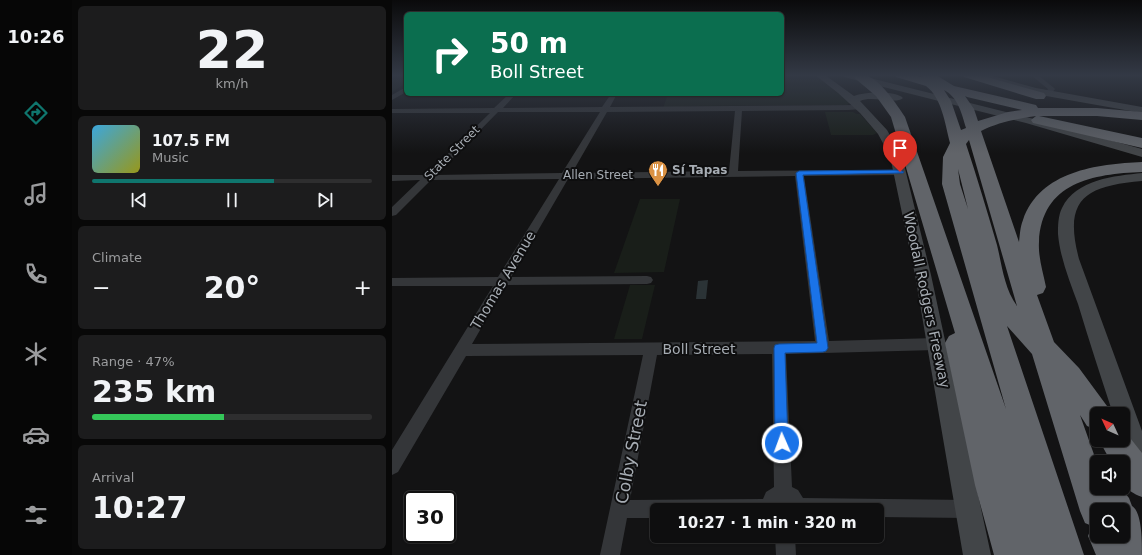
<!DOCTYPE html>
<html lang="en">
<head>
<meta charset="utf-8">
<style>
	:root { --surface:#0e0e0f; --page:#1c1c1d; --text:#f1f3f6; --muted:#9b9c9e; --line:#2e2e2f; --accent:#0f766e }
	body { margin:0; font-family:"DejaVu Sans",sans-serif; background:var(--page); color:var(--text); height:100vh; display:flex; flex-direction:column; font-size:15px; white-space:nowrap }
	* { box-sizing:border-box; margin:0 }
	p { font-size:13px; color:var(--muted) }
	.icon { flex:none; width:22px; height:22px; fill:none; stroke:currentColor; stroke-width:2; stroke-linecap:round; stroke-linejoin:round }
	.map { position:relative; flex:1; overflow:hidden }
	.details { display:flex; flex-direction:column; gap:6px; padding:6px; background:#080808; width:320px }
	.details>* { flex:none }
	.guide { position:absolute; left:12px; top:12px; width:380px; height:84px; border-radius:6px; box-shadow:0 1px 3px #0004,0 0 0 1px var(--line); background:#0b6e4f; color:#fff; overflow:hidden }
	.needle { width:26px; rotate:314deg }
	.controls { position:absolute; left:698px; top:407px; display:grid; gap:8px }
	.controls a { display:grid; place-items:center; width:40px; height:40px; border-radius:6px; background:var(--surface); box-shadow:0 1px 3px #0004,0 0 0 1px var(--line); font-size:20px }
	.speed { position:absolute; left:12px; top:491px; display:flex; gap:8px; font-size:20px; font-weight:700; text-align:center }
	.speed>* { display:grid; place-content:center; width:52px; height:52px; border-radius:50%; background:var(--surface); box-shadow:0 1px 3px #0004,0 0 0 1px var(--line); line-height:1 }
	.speed .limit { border:2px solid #111; border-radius:6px; background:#fff; color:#111 }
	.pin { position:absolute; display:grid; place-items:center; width:34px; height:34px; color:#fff; margin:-41px -17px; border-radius:50% 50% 50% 0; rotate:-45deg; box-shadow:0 0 4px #0007 }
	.pin .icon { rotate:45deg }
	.me { position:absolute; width:44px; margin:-22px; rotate:358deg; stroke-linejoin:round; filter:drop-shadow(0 0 3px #0008) }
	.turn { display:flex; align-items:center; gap:14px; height:84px; padding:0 20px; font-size:18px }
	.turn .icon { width:52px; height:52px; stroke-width:2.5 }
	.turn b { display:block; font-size:28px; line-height:34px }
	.big { font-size:30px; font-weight:600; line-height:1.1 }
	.details .tile { flex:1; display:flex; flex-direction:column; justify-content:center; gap:6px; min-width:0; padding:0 14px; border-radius:6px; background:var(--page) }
	.details .dial { align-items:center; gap:0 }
	.dial b { font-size:52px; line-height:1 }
	.song { display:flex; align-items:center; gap:12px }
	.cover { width:48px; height:48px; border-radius:6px; background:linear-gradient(135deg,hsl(200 70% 55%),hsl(60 70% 35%)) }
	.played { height:4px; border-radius:2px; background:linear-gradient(90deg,var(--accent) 65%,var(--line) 65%) }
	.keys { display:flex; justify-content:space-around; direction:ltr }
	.heat { display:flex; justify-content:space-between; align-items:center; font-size:22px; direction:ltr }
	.charge { height:6px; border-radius:3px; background:linear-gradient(90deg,#34c759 47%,var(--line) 0) }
	.trip { position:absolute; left:258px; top:503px; width:234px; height:40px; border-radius:6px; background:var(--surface); box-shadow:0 1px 3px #0004,0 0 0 1px var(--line); font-weight:600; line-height:40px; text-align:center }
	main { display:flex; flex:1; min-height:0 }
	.dock { display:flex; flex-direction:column; width:72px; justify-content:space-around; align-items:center; background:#060606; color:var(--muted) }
	.dock .icon { width:28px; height:28px }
	.dock .on { color:var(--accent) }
	.dock b { font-size:18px; color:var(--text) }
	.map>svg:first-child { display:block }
	.green { fill:#191e19 }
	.water { fill:#2b3336 }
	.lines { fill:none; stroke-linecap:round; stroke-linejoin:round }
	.street { fill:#343639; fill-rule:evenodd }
	.secondary { fill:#424548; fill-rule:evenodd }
	.highway { fill:#616469; fill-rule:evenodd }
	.route { fill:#1a73e8; stroke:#114b97 }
	.labels { text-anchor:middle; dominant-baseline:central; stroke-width:4; stroke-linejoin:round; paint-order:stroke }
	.far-street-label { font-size:12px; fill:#a6acb3; stroke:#0e0e0f }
	.far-poi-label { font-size:12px; font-weight:bold; fill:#a6acb3; stroke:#0e0e0f; text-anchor:start }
	.street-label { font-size:14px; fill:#a6acb3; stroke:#0e0e0f }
	.near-street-label { font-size:17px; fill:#a6acb3; stroke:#0e0e0f }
</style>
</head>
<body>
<main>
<nav class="dock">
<b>10:26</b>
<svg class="icon on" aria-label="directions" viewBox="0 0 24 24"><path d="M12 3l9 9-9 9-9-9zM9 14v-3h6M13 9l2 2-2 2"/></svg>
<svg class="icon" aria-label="music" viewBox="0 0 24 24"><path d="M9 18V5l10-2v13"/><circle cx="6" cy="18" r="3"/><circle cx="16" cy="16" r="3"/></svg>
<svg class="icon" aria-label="phone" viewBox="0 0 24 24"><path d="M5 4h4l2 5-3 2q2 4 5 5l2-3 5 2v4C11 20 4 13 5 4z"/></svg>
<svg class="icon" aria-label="climate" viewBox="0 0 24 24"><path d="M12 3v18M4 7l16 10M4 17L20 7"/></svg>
<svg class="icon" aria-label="car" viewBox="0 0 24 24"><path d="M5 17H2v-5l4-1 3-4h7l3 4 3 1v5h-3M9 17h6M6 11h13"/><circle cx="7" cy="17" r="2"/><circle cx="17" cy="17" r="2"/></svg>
<svg class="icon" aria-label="filters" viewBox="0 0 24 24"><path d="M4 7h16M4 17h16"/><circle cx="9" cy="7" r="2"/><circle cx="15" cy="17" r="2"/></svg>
</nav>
<section class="details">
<div class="tile dial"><b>22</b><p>km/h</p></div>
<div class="tile">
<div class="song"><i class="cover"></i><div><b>107.5 FM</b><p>Music</p></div></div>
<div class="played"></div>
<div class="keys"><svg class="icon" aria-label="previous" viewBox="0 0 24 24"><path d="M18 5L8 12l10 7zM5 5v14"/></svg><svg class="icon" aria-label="pause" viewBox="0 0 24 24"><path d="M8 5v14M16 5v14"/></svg><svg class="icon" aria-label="next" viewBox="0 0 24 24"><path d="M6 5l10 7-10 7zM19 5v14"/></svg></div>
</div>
<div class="tile"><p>Climate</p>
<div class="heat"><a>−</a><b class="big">20°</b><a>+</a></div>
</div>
<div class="tile"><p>Range · 47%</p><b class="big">235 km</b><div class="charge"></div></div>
<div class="tile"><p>Arrival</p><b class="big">10:27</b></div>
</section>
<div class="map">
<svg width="750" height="555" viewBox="0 0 750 555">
	<rect width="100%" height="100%" fill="#131314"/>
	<path class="green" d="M 0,75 L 14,75 L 14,83 L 0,92 Z
		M 390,75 L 423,75 L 458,103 L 455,105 L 302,106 L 271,108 L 276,94 L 390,94 Z
		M 433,112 L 461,112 L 465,114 L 468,114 L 485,133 L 481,135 L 439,135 Z
		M 248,199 L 288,199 L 272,272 L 222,273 Z
		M 238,285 L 263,285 L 250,339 L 222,339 Z"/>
	<path class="water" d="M 316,280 L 314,299 L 304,299 L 306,281 Z"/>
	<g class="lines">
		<path class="street" d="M 639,75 L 646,75 L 662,88 L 663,89 L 659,94 L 655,94 L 654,93 L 656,89 Z
			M 14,87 L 14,92 L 0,100 L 0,95 Z
			M 117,94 L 124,94 L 111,108 L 210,107 L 219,94 L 225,94 L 218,107 L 470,105 L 470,109 L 456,110 L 350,111 L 346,171 L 511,170 L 513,172 L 511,174 L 508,175 L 412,176 L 437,341 L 544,338 L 549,340 L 551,344 L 549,348 L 544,350 L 394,354 L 400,487 L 406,490 L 411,498 L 576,500 L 583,502 L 585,509 L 583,516 L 576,518 L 485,517 L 485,510 L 397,510 L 395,505 L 391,502 L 387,505 L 386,510 L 265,510 L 265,518 L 235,518 L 228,555 L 208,555 L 251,355 L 74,356 L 6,472 L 0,475 L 0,450 L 101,286 L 0,286 L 0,278 L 106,277 L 167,179 L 39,180 L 4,215 L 0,216 L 0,207 L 28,180 L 0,181 L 0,175 L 34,175 L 98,113 L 0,113 L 0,109 L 102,108 ZM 343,111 L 337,171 L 180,173 L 215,112 ZM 106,112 L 208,112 L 170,173 L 44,175 ZM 403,176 L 423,341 L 80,344 L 114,285 L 255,284 L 259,283 L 261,280 L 259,277 L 255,276 L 119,277 L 176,179 ZM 380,354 L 382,487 L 374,492 L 371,499 L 238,500 L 265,355 Z
			M 383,536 L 403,536 L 404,555 L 384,555 Z"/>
		<path class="secondary" d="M 423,75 L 433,75 L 462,96 C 472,92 503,90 511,98 C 504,105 480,95 468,101 L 495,130 L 510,156 L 539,275 L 599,555 L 571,555 L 523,275 L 498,156 L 486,134 L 468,113 L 446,93 Z
			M 451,75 L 466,75 L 642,119 L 750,149 L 750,157 L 634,123 L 452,77 Z
			M 583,75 L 597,75 L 644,88 L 750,107 L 750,113 L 643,94 L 584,77 Z
			M 750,173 L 750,181 C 693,186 671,199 687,259 L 750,431 L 750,477 L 741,474 L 730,440 L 731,440 L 731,414 L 721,414 C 709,377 697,341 686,304 C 678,282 668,258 666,234 C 666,226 666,216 670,208 C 684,179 723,176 750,173 Z"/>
		<path class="highway" d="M 459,75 C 463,75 468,74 472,75 C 487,77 505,105 513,117 L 614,409 L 550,184 L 551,157 L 558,143 C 553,124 550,98 534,86 L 504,77 L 502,75 L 521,75 L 530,77 L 528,75 L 544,75 L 562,86 L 644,105 L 646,108 L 705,108 L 750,112 L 750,120 L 705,116 L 647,116 L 750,138 L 750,148 L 641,123 L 639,120 L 644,116 C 624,119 607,122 589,131 L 627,242 C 628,235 628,227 631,220 C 648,171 705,164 750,162 L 750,172 C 701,174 650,182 647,242 C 646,257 651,272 654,287 L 651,293 L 645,295 L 662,342 L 687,368 L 715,406 L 719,414 L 705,414 L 705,430 L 695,426 L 688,415 L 705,463 L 705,488 L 729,488 L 737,498 L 740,506 C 750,512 750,541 750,555 L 704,555 L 696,536 L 700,526 L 693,523 L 688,511 L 640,354 L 615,326 L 692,555 L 602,555 L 583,485 L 553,343 L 557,336 L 563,333 L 499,117 L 484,96 ZM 552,90 C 566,97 570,114 574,128 L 569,130 L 559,101 ZM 573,96 L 575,97 L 630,110 L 616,112 L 586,121 L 582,109 ZM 577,140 L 625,306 C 612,288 610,265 605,245 C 595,211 585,177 574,144 ZM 566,169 L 576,209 L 568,184 ZM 705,510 L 731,510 L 731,536 L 705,536 Z
			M 570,75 L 588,75 L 652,93 L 654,96 L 652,99 L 644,99 L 572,77 Z
			M 731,429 L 750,453 L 750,497 C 730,489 731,482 731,462 L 719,462 L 707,440 L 731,440 Z"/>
	</g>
	<linearGradient id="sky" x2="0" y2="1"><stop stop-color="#0a0a0b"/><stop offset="0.49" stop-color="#333945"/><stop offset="1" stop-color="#333945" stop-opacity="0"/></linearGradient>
	<rect width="750" height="153" fill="url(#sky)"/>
	<path class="route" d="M 508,170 L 512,172 L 511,173 L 411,175 L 436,348 L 434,351 L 431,352 L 393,353 L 396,443 L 394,447 L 390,449 L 385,447 L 383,443 L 382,348 L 383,345 L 387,344 L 425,343 L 404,173 L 407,171 Z"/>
	<defs>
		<symbol id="restaurant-pin" viewBox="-11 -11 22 30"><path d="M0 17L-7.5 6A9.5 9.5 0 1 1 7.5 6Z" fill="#db9244" stroke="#0e0e0f"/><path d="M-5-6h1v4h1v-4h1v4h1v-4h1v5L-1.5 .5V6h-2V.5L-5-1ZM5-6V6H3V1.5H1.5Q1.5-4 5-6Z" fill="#fff"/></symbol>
	</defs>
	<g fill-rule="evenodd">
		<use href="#restaurant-pin" x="255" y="159" width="22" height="30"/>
	</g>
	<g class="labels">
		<g class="far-street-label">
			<text transform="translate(60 153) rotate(-45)">State Street</text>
			<text x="206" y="175">Allen Street</text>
		</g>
		<g class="far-poi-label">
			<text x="280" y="170">Sí Tapas</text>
		</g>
		<g class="street-label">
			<text transform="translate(111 280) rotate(-59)">Thomas Avenue</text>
			<text transform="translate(535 300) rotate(78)">Woodall Rodgers Freeway</text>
			<text x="307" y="349">Boll Street</text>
		</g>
		<g class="near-street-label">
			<text transform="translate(239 452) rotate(-79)">Colby Street</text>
		</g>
	</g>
</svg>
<div class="controls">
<a><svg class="needle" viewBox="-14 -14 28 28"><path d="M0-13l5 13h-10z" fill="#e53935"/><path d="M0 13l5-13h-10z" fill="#9b9c9e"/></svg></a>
<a><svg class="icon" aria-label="sound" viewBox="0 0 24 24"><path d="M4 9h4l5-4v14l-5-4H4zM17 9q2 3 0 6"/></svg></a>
<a><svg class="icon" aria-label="search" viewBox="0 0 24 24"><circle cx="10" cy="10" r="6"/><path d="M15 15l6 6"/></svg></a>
</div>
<div class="speed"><div class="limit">30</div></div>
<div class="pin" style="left:508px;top:172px;background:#d93025"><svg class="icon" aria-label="arrive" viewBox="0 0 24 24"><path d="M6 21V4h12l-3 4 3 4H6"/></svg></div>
<svg class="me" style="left:390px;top:443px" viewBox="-20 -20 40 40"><circle r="17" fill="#1a73e8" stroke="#fff" stroke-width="3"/><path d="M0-11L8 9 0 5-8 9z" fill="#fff"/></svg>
<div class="trip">10:27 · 1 min · 320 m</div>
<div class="guide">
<div class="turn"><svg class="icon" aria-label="right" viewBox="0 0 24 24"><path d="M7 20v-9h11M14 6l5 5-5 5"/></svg><div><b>50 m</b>Boll Street</div></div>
</div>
</div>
</main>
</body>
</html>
